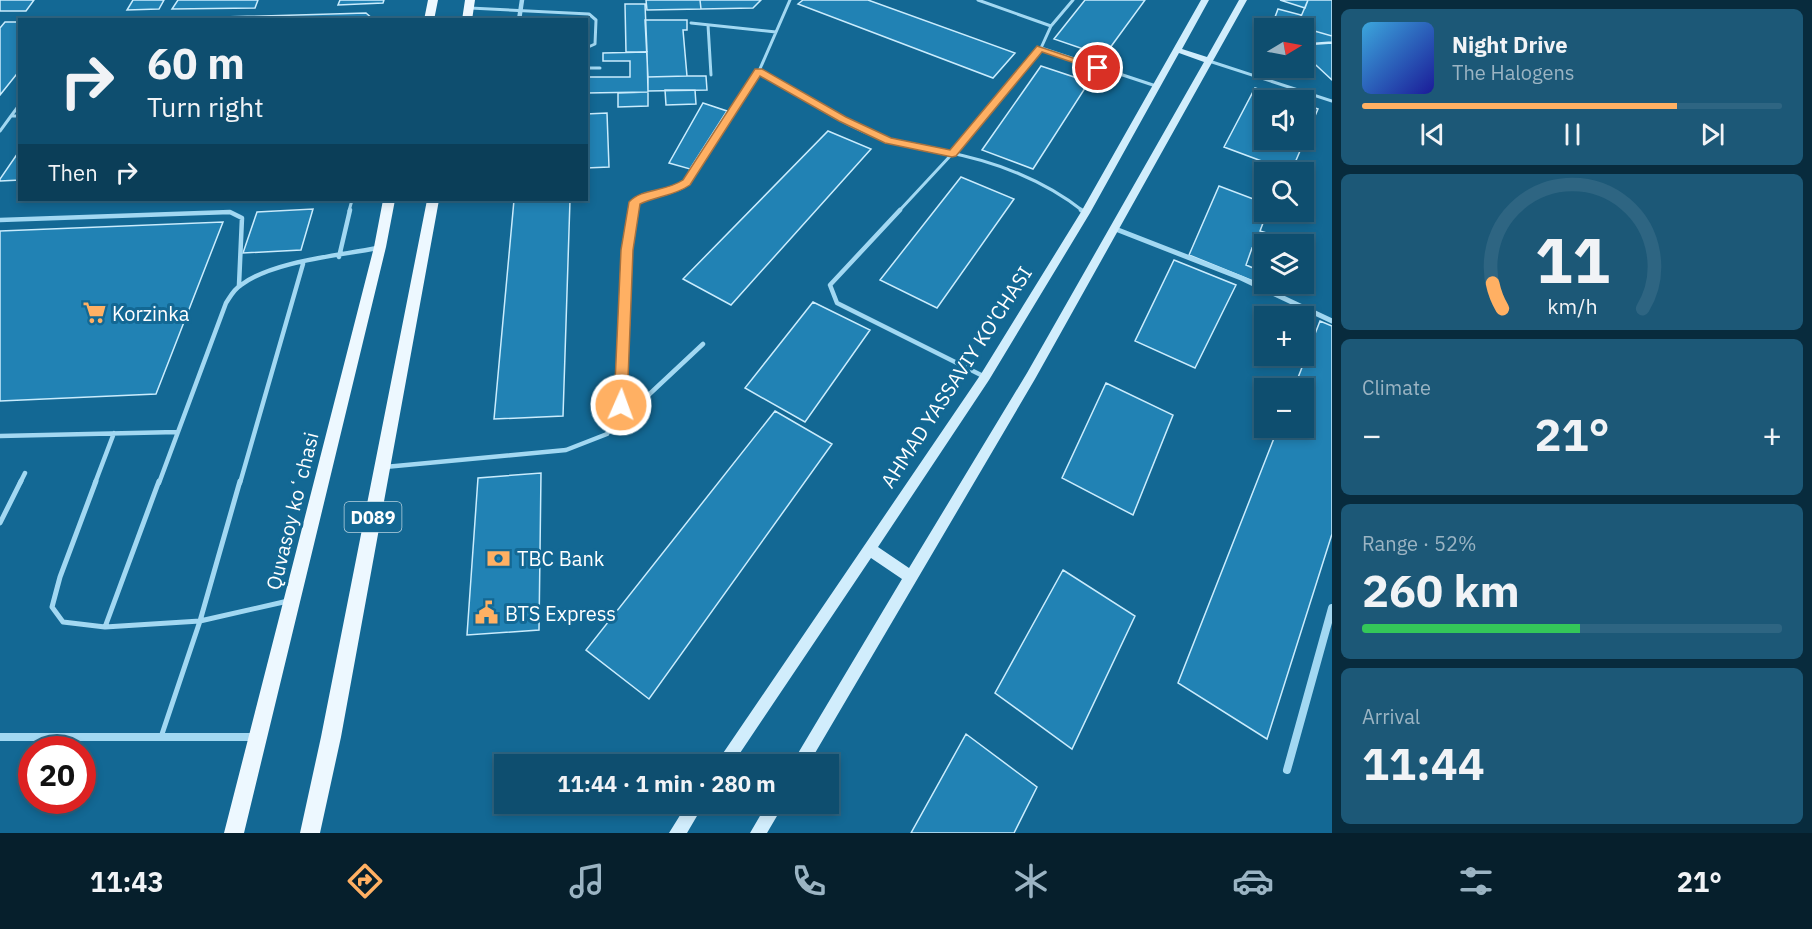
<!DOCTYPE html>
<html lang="en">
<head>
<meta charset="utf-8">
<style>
	:root { --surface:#0e4e6f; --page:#1c5877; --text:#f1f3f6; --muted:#9bb4c3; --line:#2e6582; --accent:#ffb063 }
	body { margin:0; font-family:"IBM Plex Sans",sans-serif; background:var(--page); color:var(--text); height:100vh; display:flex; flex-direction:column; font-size:22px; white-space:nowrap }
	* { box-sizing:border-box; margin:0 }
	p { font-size:20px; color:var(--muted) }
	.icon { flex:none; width:33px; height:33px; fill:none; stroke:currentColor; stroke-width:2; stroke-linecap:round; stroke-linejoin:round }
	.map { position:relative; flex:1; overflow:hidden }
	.side { display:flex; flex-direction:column; gap:9px; padding:9px; background:#082b3d; width:480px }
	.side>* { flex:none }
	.hud { position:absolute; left:18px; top:18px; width:570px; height:183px; border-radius:0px; box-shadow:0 3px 9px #0003,0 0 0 2px var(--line); background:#0e4e6f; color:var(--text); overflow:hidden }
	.needle { width:39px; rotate:80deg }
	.buttons { position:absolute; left:1254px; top:18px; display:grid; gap:12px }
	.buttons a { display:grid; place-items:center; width:60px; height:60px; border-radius:0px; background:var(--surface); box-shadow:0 3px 9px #0003,0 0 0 2px var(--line); font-size:30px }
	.speed { position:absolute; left:18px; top:736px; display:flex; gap:12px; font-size:30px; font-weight:700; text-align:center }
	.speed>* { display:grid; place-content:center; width:78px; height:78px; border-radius:50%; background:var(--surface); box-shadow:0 3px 9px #0003,0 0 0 2px var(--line); line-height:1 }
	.speed .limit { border:9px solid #d22; background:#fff; color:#111 }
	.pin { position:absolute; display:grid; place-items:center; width:51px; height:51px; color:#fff; margin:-26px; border:3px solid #fff; border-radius:50%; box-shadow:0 2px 6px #0007 }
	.me { position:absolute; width:66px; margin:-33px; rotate:2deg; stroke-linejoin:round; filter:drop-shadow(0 0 4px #0008) }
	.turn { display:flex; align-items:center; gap:21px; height:126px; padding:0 30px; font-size:27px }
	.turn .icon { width:78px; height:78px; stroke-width:2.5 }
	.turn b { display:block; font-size:42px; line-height:51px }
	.then { display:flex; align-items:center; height:57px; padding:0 30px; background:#0003; gap:12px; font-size:22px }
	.big { font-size:45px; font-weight:700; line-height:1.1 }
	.side .tile { flex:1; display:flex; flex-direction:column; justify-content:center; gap:9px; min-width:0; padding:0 21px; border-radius:9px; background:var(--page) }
	.side .dial { align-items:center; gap:0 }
	.dial svg { height:156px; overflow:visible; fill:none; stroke:var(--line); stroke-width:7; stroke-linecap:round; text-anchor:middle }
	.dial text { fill:var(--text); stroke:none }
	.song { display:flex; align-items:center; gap:18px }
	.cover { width:72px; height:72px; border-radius:9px; background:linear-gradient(135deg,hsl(200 70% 55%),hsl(240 70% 35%)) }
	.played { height:6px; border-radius:3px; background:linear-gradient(90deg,var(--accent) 75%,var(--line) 75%) }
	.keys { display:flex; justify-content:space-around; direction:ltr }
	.heat { display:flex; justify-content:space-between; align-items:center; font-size:33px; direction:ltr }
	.charge { height:9px; border-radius:4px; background:linear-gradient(90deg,#34c759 52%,var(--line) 0) }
	.trip { position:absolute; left:494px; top:754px; width:345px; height:60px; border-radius:0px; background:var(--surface); box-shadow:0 3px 9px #0003,0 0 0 2px var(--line); font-weight:700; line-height:60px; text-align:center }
	.menu { display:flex; height:96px; justify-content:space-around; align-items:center; background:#061f2c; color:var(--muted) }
	.menu .icon { width:42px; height:42px }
	.menu .on { color:var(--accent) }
	.menu b { font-size:27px; color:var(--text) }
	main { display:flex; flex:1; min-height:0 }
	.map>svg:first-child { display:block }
	.building { fill:#2182b4; stroke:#caecfd; stroke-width:1.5 }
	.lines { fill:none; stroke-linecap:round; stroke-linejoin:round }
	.lane-far2 { stroke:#a2d8f2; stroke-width:3 }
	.lane-far1 { stroke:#a2d8f2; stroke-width:4.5 }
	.lane { stroke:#a2d8f2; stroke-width:5 }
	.street-far2 { stroke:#a2d8f2; stroke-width:4.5 }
	.street-far1 { stroke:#a2d8f2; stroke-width:5 }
	.street { stroke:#a2d8f2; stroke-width:8 }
	.secondary { fill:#d1edfc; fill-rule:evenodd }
	.primary { fill:#edf8ff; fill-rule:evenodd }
	.route { fill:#ffb063; stroke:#a67240; stroke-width:1.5 }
	.labels { text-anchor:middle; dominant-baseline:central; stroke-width:6; stroke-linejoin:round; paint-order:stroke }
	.shield { fill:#136894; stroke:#b8d2df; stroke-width:1.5 }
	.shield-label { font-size:18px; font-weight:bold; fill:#fff }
	.poi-label { font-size:20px; fill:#fff; stroke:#136894; text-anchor:start }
	.street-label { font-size:20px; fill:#fff; stroke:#136894 }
</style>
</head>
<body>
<main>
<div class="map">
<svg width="1332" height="833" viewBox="0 0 1332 833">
	<rect width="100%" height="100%" fill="#136894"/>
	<path class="building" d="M 0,0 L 34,0 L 26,11 L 0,11 Z
		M 133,0 L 164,0 L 159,9 L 127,10 Z
		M 178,0 L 258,0 L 255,8 L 172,9 Z
		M 340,0 L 384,0 L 383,3 L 338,5 Z
		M 646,0 L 700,0 L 701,9 L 647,10 Z
		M 700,0 L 761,0 L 753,8 L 701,9 Z
		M 803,0 L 868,0 L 1015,53 L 993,78 L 798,4 Z
		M 1085,0 L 1145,0 L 1104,56 L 1054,39 Z
		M 1280,0 L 1308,0 L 1305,8 Z
		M 1308,0 L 1332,0 L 1332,36 L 1297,26 Z
		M 625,4 L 645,4 L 647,52 L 626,52 Z
		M 1278,9 L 1301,15 L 1296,28 L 1271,28 Z
		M 366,13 L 374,20 L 119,20 Z
		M 645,20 L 687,20 L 687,30 L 683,30 L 687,76 L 648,77 Z
		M 5,22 L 20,22 L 20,70 L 0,95 L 0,28 Z
		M 1297,26 L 1332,36 L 1332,42 L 1304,44 L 1304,28 L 1296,28 Z
		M 1332,43 L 1332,80 L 1304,54 L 1304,45 Z
		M 647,52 L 648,92 L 586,93 L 586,77 L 630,77 L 630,61 L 603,61 L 603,53 Z
		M 1041,66 L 1089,82 L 1033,169 L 982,150 Z
		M 687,76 L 706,76 L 707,90 L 648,91 L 648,77 Z
		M 1255,88 L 1293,100 L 1264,100 L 1264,140 L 1304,140 L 1304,104 L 1318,109 L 1291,172 L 1224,147 Z
		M 665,90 L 695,90 L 696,104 L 666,105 Z
		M 648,92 L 648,106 L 618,107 L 618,93 Z
		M 703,103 L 727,111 L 690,169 L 669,163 Z
		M 607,113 L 609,167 L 586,168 L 586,114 Z
		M 828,131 L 871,149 L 731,305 L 683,279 Z
		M 20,150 L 20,180 L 0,181 L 0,179 Z
		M 961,177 L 1014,199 L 937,308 L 880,280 Z
		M 1219,186 L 1264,203 L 1264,212 L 1279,212 L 1276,219 L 1266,215 L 1260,231 L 1270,234 L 1264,253 L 1252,248 L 1246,265 L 1258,270 L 1253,281 L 1189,255 Z
		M 514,200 L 570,200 L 563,416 L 494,419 Z
		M 313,209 L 301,250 L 243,253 L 257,212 Z
		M 223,222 L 156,394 L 0,401 L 0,231 Z
		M 1174,260 L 1236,285 L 1195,368 L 1135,341 Z
		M 813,302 L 870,330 L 805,422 L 745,388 Z
		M 1320,321 L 1332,326 L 1332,534 L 1267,739 L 1178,683 L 1278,428 L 1304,428 L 1304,388 L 1294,388 Z
		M 1106,383 L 1173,415 L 1133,515 L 1062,478 Z
		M 775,411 L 832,444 L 649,699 L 586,650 Z
		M 541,473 L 539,630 L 467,635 L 478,478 Z
		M 1063,570 L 1135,616 L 1072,749 L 995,693 Z
		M 966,734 L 1037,787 L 1014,833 L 911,833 Z"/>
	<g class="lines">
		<path class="lane-far2" d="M 978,0 L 1051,26 L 1073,0
			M 470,8 L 589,14 L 596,20 L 595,44 L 586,48
			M 691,23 L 776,32
			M 708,25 L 711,75
			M 1041,48 L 1156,86
			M 1209,61 L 1332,101
			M 586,68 L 600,68
			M 759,71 C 800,96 841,125 887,141 C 906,147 926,148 946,152 C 994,161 1044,180 1083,211
			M 20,104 L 11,116 L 20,116
			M 0,131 L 11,116
			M 349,211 L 352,200
			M 633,211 L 634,202 L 686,183 L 759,71 L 790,0
			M 899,211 L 952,154 L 1041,48 L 1051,26"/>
		<path class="lane-far1" d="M 900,210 L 830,285 L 837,303 L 985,377
			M 1081,210 L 1085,213
			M 0,220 L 230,212 L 242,218 L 239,285
			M 339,257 L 350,210
			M 610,431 L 703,344
			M 0,436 L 177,432
			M 385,467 L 566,450 L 607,434 L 621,405 L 627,250 L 633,210
			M 20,483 L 25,473
			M 95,483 L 114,433
			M 159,483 L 226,303 C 230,297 234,289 241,285 C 273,261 337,256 377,248
			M 240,483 L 303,264"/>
		<path class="lane" d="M 96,481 L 60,577 L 52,607 L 63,622 L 105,627
			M 159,481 L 105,627 L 200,621 L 240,481
			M 0,523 L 21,481
			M 161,737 L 200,621 L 288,601"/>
		<path class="street-far2" d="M 519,20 L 522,0"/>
		<path class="street-far1" d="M 1113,228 L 1241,278 L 1332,321"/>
		<path class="street" d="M 0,737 L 254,737
			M 1287,770 L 1332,608"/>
		<path class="secondary" d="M 1201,0 L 1209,0 L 1182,49 L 1207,57 L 1239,0 L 1247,0 L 1035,379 L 808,765 L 791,765 L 902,579 L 871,558 L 732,765 L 715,765 L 981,374 L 1081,212 ZM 1179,53 L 1204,62 L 1027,373 L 909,568 L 878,547 L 989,380 L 1090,213 Z
			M 687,804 L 704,804 L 687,833 L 669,833 Z
			M 767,804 L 784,804 L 767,833 L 750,833 Z"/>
		<path class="primary" d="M 428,0 L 438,0 L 434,20 L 424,20 Z
			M 465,0 L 475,0 L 472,20 L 462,20 Z
			M 383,200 L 395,200 L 386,247 L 244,833 L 224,833 L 374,247 Z
			M 427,200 L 439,200 L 341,737 L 320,833 L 300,833 L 321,737 Z"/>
	</g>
	<path class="route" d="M 1037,46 L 1103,68 L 1095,70 L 1042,52 L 956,156 L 952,157 L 885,143 L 839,121 L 760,76 L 690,185 C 674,196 657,196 640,204 L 633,250 L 627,405 L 625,409 L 616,409 L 614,405 L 621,250 L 629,202 C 642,188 665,192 683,180 L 755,69 L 762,69 L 846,117 L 891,138 L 950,150 Z"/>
	<defs>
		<symbol id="supermarket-bare" viewBox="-9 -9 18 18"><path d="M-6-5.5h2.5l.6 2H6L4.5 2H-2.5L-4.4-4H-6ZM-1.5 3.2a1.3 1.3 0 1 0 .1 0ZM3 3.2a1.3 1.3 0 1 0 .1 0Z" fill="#ffb063" stroke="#136894" stroke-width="2.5" paint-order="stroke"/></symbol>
		<symbol id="bank-bare" viewBox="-9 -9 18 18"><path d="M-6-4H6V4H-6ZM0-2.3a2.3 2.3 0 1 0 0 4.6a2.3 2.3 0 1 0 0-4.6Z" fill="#ffb063" stroke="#136894" stroke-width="2.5" paint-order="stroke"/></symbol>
		<symbol id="civic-bare" viewBox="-9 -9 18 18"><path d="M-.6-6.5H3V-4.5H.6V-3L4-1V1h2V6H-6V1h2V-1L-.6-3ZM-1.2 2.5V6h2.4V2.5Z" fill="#ffb063" stroke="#136894" stroke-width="2.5" paint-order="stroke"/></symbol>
	</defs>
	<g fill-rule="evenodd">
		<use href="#supermarket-bare" x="78" y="296" width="33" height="33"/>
		<use href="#bank-bare" x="482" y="542" width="33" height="33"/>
		<use href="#civic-bare" x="470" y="596" width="33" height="33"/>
	</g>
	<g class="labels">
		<rect class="shield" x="344.5" y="502" width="57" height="30" rx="4.5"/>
		<g class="shield-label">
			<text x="373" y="517">D089</text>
		</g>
		<g class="poi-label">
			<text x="112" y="313">Korzinka</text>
			<text x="517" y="558">TBC Bank</text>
			<text x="505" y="613">BTS Express</text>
		</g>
		<g class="street-label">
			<text transform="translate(956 377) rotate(-57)">AHMAD YASSAVIY KO'CHASI</text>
			<text transform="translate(292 511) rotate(-76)">Quvasoy koʻchasi</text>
		</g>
	</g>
</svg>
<div class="buttons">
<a><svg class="needle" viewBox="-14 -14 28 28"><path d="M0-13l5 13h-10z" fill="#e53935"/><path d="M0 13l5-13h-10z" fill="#9bb4c3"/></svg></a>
<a><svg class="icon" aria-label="sound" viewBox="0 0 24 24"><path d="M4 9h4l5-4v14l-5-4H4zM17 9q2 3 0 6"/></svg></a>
<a><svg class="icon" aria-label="search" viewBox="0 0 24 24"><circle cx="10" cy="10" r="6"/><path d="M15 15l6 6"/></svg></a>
<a><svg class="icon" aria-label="layers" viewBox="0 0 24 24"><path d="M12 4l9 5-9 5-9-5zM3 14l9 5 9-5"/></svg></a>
<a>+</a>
<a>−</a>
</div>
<div class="speed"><div class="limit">20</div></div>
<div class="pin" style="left:1098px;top:68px;background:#d93025"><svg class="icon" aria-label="arrive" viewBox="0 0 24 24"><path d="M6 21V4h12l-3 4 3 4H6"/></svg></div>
<svg class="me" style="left:621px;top:405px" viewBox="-20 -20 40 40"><circle r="17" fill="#ffb063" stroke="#fff" stroke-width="3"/><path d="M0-11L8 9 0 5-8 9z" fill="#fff"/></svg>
<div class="trip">11:44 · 1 min · 280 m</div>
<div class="hud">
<div class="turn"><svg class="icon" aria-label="right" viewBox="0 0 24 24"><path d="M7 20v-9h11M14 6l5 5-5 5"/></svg><div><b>60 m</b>Turn right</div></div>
<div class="then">Then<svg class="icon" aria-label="right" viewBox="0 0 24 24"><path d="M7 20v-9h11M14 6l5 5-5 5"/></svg></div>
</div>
</div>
<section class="side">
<div class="tile">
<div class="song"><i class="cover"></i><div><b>Night Drive</b><p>The Halogens</p></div></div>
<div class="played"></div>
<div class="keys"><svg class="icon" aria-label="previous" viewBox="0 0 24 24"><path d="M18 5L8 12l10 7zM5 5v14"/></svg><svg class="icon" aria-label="pause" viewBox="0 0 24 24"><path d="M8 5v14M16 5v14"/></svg><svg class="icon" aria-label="next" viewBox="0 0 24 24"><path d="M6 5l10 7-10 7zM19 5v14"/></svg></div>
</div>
<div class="tile dial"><svg viewBox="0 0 100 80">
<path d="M14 69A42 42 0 1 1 86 69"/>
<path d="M14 69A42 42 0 0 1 9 56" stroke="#ffb063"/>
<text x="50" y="56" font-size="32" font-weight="700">11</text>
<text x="50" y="72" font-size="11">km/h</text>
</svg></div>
<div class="tile"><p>Climate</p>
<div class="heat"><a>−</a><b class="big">21°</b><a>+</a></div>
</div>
<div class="tile"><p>Range · 52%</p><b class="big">260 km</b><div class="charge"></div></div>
<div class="tile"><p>Arrival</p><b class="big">11:44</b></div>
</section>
</main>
<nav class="menu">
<b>11:43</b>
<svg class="icon on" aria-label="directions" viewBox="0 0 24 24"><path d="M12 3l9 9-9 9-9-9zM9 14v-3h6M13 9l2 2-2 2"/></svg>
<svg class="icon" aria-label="music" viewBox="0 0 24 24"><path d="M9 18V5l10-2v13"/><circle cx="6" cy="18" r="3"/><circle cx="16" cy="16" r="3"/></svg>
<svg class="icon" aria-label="phone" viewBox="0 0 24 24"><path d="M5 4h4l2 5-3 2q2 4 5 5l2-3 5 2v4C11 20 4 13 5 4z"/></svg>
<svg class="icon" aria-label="climate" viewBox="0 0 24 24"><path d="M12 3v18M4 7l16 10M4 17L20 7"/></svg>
<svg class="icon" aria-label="car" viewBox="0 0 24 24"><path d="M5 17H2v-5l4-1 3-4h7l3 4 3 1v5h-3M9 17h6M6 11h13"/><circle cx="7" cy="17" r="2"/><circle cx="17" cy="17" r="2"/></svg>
<svg class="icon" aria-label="filters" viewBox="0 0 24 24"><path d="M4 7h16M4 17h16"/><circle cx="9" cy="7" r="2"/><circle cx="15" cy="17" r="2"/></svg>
<b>21°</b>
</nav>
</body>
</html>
